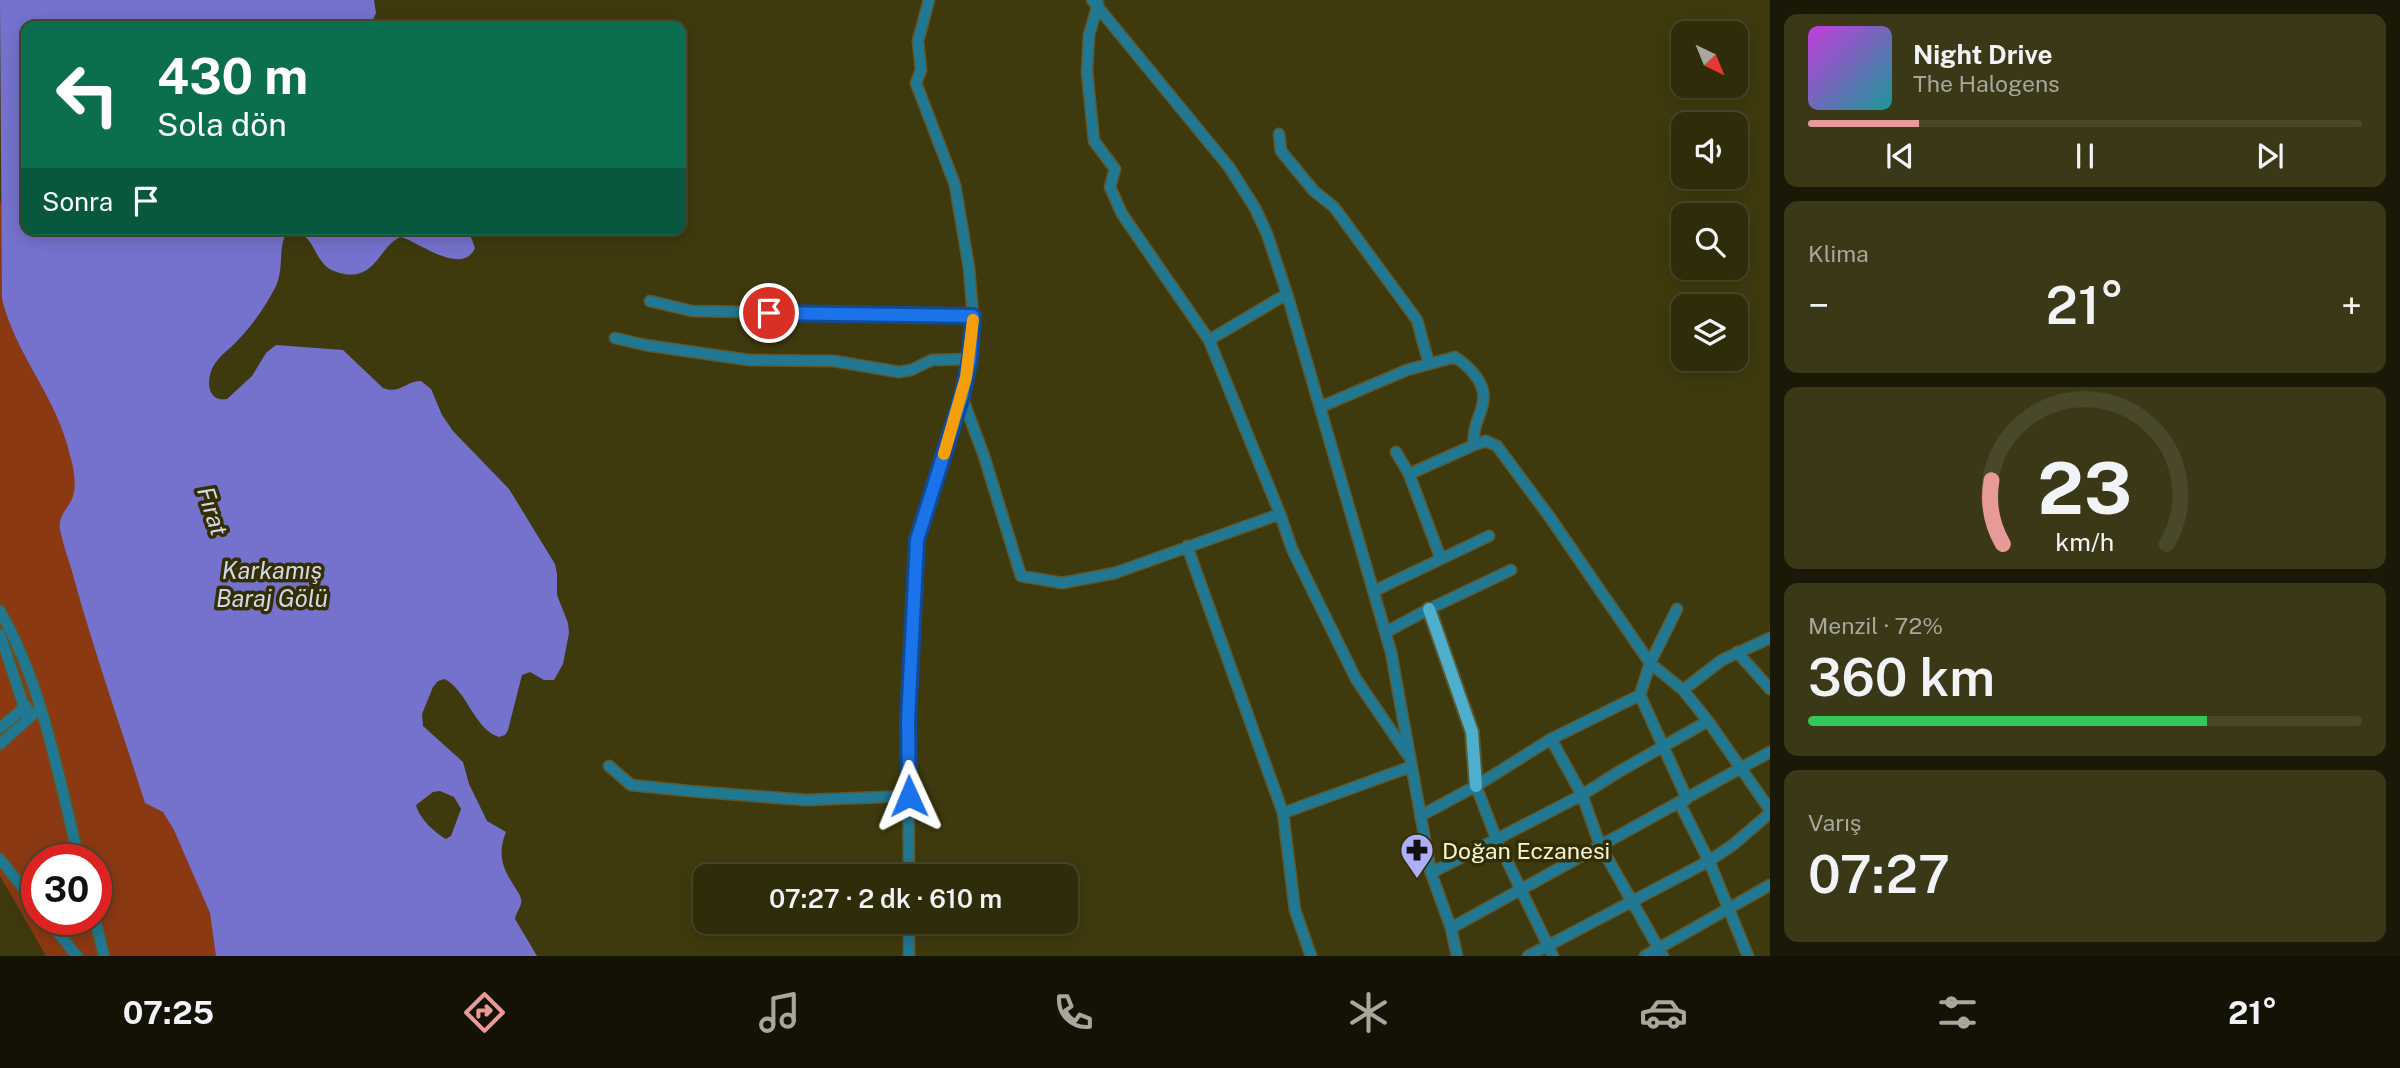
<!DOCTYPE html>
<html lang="tr">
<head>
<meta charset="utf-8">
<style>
	:root { --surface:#2f2c0a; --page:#3b3818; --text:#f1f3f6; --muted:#a7a79c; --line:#4a482b; --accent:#e69b98 }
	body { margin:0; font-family:"Public Sans",sans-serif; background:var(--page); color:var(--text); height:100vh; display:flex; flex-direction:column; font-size:26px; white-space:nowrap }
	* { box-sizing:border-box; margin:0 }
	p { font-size:23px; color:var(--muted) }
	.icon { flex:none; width:38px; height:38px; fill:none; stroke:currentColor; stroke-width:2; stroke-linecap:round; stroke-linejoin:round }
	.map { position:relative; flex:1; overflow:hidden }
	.drawer { display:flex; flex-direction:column; gap:14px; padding:14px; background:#1a1806; width:630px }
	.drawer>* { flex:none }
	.top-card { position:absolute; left:21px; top:21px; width:665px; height:214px; border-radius:14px; box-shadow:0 4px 18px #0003,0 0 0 2px var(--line); background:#0b6e4f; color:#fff; overflow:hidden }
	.needle { width:46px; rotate:137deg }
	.controls { position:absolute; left:1671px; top:21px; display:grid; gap:14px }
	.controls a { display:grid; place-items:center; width:77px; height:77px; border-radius:14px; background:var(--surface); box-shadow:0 4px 18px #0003,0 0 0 2px var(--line); font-size:35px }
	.speed { position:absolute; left:21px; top:844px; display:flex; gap:14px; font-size:35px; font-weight:700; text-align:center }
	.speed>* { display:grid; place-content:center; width:91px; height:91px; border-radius:50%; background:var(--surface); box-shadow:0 4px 18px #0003,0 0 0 2px var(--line); line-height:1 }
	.speed .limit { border:10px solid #d22; background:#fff; color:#111 }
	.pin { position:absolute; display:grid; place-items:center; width:60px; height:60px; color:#fff; margin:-30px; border:4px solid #fff; border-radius:50%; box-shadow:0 2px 7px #0007 }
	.me { position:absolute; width:77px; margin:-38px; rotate:359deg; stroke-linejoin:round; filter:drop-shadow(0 0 5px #0008) }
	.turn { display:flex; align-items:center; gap:24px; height:147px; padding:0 21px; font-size:32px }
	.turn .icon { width:91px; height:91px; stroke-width:2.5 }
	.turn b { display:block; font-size:49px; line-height:60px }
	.then { display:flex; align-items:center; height:66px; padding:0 21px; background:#0003; gap:14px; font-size:26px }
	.big { font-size:52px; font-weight:600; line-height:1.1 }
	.drawer .card { flex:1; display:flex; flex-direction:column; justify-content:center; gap:10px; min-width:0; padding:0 24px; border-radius:14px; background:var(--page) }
	.drawer .dial { align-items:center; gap:0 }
	.dial svg { height:182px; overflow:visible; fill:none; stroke:var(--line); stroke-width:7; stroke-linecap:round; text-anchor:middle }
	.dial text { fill:var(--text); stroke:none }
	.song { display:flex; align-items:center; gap:21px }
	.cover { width:84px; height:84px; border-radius:10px; background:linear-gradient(135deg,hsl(290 70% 55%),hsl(180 70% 35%)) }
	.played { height:7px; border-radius:4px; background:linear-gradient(90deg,var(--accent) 20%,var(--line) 20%) }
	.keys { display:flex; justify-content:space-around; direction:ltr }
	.heat { display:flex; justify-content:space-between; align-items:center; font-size:38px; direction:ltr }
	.charge { height:10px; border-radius:5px; background:linear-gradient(90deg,#34c759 72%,var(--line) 0) }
	.trip { position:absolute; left:693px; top:864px; width:385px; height:70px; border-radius:14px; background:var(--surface); box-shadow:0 4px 18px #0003,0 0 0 2px var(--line); font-weight:600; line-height:70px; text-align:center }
	.dock { display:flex; height:112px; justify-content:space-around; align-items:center; background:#131204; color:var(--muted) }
	.dock .icon { width:49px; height:49px }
	.dock .selected { color:var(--accent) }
	.dock b { font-size:32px; color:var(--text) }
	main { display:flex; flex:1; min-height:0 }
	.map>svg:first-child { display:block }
	.green { fill:#8b3912; fill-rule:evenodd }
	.water { fill:#7472cd; fill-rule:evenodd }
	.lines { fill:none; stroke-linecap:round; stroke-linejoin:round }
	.minor-casing { stroke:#5d582e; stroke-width:13 }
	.major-casing { stroke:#5d582e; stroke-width:16 }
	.minor { stroke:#217892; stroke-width:10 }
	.major { stroke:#4eaece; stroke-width:12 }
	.route-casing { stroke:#114b97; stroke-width:18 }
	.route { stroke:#1a73e8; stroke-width:12 }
	.slow { stroke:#f59e0b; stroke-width:12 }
	.labels { text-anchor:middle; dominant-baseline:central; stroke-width:7; stroke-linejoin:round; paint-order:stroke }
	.poi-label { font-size:23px; fill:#f8f5d8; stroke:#342f02; text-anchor:start }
	.water-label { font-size:24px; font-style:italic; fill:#d4d6ee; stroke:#342f02 }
</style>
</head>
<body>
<main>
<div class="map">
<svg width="1770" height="956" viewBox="0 0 1770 956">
	<rect width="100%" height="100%" fill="#3f3a0e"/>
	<path class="green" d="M 0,200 L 113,585 L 180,844 L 222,906 L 231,956 L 46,956 L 0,876 ZM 37,859 L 96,859 L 96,919 L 37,919 Z"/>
	<path class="water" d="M 0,0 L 374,0 L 376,13 L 370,26 L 26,26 L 26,229 L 468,229 L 475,248 C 462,277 417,241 401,237 C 378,245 376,287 334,271 C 312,263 316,229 288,232 C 277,243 285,270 275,288 C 265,307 252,326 237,341 C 230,349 220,355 214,365 C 206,378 206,403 227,399 L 252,376 L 266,353 L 276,345 L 343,350 L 383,388 C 400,395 407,380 421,381 L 431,389 L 442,415 L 453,431 L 509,489 L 555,564 L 557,574 L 557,595 L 568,623 L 569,633 L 563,664 L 554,680 L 544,680 L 530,672 L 522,675 L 508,730 L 505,735 L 499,737 C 474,729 468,692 445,679 L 438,681 L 433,687 L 422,714 L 423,726 L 463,762 L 469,784 L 487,821 L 506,832 C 498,852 501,866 513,884 C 515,888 520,894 521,899 C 523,905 516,912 515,919 L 537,956 L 216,956 L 210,913 L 174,830 L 163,812 L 145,803 C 121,727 94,652 73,575 C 69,560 63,545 60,529 C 58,514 69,509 73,496 C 78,479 71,460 67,444 C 52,392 15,352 2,299 ZM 440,791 L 454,797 L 461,809 L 451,836 L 446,839 C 435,833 419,818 416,805 L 433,792 Z"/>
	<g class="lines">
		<defs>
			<path id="minor" d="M 1092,0 L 1229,167 L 1255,208 L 1267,234 L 1287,294 L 1391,652 L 1431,873 L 1451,928 L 1457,956
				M 1098,4 L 1089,35 L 1087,72 L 1094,141 L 1115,169 L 1110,187 L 1122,214 L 1209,340 L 1280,514 L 1292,549 L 1356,679 L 1407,754
				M 1279,134 L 1281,151 L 1314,191 L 1334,207 L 1417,320 L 1429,364
				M 650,301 L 692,311 L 973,316
				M 615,338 L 645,345 L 749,360 L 834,361 L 899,372 L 911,370 L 932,360 L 970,359
				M 1209,340 L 1287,294
				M 962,397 L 984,456 L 1021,576 L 1062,583 L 1115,573 L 1280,514
				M 1320,407 L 1407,370 L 1455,357 C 1471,368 1489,385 1482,407 C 1478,421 1472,430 1474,445 L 1409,474
				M 1474,445 L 1486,441 L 1497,446 L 1549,516 L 1650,663 L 1683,690 L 1708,721 L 1770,810
				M 1396,452 L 1409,474 L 1441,559
				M 1187,546 L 1283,813 L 1295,910 L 1311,956
				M 1374,591 L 1489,536
				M 0,611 C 43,686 58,776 79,859
				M 1386,632 L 1429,609 L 1511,570
				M 0,634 L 28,719
				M 1737,652 L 1770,689
				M 1683,690 L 1722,660 L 1770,638
				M 1640,695 L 1687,799
				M 0,728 L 26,706
				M 1551,739 L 1582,795 L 1600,845 L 1663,956
				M 0,744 L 40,708
				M 609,766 L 631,785 L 689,791 L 806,800 L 910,796
				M 1476,786 L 1496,838 L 1553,956
				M 1679,802 L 1709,861 L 1748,956
				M 1283,813 L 1410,767
				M 1420,816 L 1476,786 L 1551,739 L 1640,695 L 1650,663 L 1677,609
				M 0,859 L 37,906
				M 1431,873 L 1582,795 L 1620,771 L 1708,721
				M 909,877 L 908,721 L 917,540 L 962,396 L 970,359 L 973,316 L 969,268 L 955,185 L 916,83 L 921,70 L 918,41 L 929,0
				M 47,919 L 77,956
				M 95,919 L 104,956
				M 1451,928 L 1770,752
				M 909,956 L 909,922
				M 1528,956 L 1709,861 L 1734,844 L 1770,813
				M 1645,956 L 1770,885"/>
			<path id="major" d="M 1429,609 L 1472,732 L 1476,786"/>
		</defs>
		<use href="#minor" class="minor-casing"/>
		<use href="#major" class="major-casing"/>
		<use href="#minor" class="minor"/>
		<use href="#major" class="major"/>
	</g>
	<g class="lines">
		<defs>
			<path id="route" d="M 769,313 L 973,316 L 970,359 L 962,396 L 917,540 L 908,720 L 909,796"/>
		</defs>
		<use href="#route" class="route-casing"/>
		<use href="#route" class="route"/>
		<path class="slow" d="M 944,454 L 966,377 L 973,320"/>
	</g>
	<defs>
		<symbol id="pharmacy-pin" viewBox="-11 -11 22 30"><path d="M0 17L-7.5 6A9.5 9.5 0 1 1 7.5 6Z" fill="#adaffb" stroke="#342f02"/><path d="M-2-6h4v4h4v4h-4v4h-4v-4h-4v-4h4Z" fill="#111"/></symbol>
	</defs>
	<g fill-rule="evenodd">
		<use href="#pharmacy-pin" x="1398" y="831" width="38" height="52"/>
	</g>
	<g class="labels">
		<g class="poi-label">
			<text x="1442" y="850">Doğan Eczanesi</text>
		</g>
		<g class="water-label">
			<text transform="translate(213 511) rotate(72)">Fırat</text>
			<text x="272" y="570">Karkamış<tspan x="272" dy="28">Baraj Gölü</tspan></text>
		</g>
	</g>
</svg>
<div class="controls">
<a><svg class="needle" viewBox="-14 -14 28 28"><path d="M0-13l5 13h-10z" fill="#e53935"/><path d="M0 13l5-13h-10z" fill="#a7a79c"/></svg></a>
<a><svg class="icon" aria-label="sound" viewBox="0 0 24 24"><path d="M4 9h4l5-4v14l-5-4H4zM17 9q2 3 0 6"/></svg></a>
<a><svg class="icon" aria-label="search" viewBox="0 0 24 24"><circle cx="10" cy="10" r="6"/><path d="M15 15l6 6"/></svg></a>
<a><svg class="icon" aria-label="layers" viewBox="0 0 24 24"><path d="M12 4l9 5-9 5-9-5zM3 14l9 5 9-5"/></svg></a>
</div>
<div class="speed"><div class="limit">30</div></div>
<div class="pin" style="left:769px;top:313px;background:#d93025"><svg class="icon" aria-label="arrive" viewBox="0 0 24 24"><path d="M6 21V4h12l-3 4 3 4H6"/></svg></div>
<svg class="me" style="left:909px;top:796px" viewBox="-20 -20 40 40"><path d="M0-17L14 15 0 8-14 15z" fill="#1a73e8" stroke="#fff" stroke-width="4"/></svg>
<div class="trip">07:27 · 2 dk · 610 m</div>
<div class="top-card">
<div class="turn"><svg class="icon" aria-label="left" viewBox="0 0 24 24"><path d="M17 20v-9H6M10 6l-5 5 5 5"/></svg><div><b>430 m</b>Sola dön</div></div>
<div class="then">Sonra<svg class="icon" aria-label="arrive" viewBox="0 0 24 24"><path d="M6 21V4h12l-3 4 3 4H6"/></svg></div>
</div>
</div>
<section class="drawer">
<div class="card">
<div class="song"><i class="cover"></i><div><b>Night Drive</b><p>The Halogens</p></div></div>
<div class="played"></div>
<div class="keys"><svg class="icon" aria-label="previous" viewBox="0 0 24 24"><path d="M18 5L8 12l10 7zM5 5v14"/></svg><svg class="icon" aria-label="pause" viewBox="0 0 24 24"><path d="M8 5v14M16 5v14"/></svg><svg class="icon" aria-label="next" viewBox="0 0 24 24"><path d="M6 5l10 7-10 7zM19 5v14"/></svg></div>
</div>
<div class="card"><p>Klima</p>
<div class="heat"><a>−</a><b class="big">21°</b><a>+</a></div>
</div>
<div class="card dial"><svg viewBox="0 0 100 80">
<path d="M14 69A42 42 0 1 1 86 69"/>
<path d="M14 69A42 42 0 0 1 9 41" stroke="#e69b98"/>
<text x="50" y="56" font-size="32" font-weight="700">23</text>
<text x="50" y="72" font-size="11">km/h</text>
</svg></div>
<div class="card"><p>Menzil · 72%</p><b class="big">360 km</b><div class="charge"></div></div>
<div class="card"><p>Varış</p><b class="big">07:27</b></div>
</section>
</main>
<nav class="dock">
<b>07:25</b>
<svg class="icon selected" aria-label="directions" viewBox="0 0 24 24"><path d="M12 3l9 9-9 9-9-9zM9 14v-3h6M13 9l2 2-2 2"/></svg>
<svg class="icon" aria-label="music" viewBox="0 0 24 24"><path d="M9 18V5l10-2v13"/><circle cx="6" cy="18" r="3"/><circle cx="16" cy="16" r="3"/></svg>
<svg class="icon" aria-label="phone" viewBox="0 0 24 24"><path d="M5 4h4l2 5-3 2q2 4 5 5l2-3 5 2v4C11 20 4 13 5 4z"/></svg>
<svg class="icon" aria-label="climate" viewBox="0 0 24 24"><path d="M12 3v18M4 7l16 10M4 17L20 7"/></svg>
<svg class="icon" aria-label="car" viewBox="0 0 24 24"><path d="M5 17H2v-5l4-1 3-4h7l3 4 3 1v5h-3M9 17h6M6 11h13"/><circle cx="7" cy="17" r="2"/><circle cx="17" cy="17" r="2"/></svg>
<svg class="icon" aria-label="filters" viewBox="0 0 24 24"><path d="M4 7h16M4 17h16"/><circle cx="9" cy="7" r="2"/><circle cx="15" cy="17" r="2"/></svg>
<b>21°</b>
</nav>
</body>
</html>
